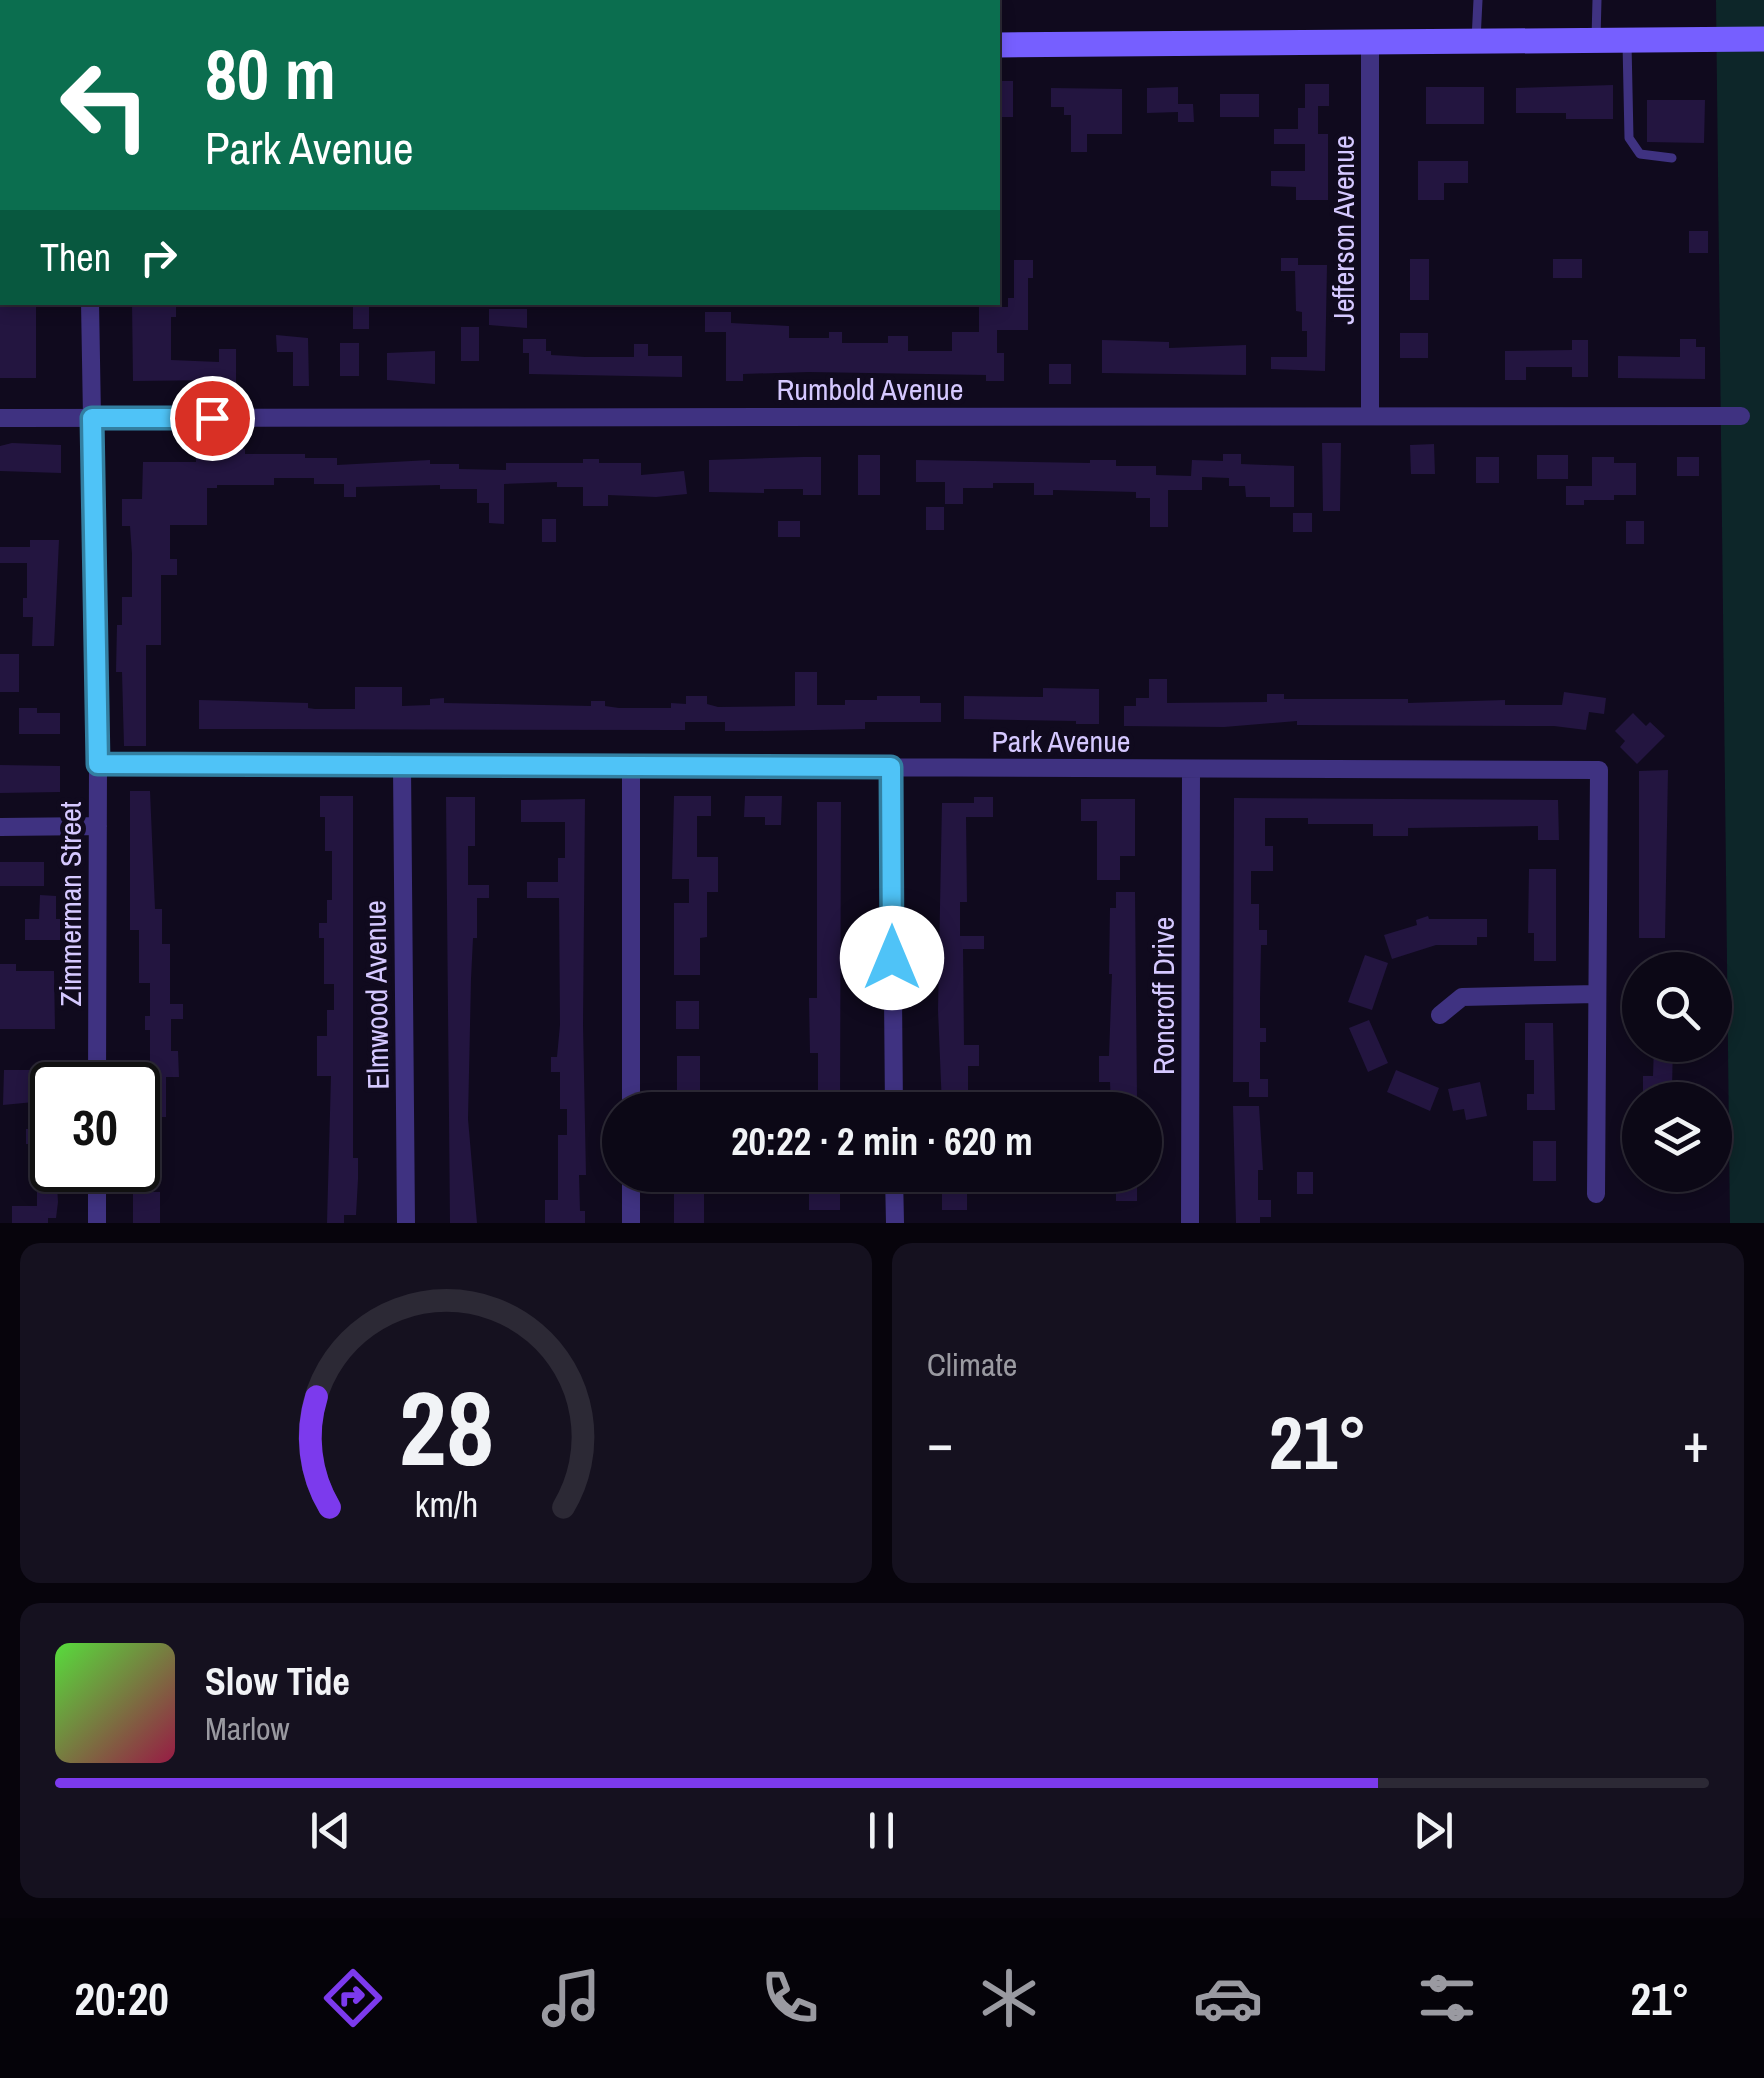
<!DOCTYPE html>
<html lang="en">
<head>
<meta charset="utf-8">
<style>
	:root { --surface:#0c0816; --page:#15111f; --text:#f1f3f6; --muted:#9a9aa1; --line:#2c2935; --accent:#7c3aed }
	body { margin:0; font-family:"Archivo Narrow",sans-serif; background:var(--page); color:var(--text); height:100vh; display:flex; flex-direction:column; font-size:38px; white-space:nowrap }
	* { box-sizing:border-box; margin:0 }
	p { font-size:32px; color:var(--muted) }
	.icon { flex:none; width:55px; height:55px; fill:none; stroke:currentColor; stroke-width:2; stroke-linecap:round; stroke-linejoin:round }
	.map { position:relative; height:1223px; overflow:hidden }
	.panel { display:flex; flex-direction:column; gap:20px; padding:20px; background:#07040c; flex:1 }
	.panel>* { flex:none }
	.hud { position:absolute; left:0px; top:0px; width:1000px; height:305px; box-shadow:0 5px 15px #0003,0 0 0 2px var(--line); background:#0b6e4f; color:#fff; overflow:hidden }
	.buttons { position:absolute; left:1622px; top:952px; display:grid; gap:20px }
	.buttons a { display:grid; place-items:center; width:110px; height:110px; border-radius:50%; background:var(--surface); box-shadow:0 5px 15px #0003,0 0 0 2px var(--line); font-size:50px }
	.speed { position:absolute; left:30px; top:1062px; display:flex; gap:20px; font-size:50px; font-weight:700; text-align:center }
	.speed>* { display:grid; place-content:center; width:130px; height:130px; border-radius:50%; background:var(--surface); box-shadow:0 5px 15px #0003,0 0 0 2px var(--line); line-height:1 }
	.speed .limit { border:5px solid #111; border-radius:15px; background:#fff; color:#111 }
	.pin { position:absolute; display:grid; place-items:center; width:85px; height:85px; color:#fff; margin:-42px; border:5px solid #fff; border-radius:50%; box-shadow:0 2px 10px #0007 }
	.me { position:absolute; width:110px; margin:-55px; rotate:0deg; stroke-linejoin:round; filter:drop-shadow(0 0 8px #0008) }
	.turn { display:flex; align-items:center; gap:35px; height:210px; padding:0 40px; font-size:45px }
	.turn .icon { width:130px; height:130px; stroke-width:2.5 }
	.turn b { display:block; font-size:70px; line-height:85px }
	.then { display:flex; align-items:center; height:95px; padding:0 40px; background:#0003; gap:20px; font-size:38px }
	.big { font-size:75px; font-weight:700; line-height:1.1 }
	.panel .tile { flex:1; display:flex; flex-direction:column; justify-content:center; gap:15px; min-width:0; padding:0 35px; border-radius:20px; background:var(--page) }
	.panel .dial { align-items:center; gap:0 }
	.dial svg { height:260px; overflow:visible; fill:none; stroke:var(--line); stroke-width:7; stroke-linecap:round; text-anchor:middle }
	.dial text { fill:var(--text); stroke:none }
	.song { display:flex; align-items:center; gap:30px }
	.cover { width:120px; height:120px; border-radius:15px; background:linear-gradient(135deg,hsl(110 70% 55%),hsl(340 70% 35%)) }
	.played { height:10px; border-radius:5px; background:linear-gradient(90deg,var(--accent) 80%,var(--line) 80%) }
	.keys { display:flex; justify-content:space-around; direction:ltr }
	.heat { display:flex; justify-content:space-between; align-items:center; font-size:55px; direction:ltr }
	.panel .tiles { flex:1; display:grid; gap:20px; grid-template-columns:1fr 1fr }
	.tile:last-child { grid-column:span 2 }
	.trip { position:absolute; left:602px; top:1092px; width:560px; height:100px; border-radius:50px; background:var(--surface); box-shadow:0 5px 15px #0003,0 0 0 2px var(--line); font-weight:700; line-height:100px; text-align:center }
	.tabs { display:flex; height:160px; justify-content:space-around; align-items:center; background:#050309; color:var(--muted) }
	.tabs .icon { width:70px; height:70px }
	.tabs .on { color:var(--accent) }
	.tabs b { font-size:45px; color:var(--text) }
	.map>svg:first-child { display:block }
	.green { fill:#0d2629 }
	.building { fill:#231540 }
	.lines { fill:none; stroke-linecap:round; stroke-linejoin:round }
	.lane { stroke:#3f3281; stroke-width:9 }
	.street { stroke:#3f3281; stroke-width:18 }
	.secondary { stroke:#765fff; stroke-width:25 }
	.route-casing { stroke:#337fa1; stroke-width:25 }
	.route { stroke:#4fc3f7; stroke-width:18 }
	.labels { text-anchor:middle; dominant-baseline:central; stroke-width:10; stroke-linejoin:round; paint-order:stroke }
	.street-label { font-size:30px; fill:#d5c8ff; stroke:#100a1e }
</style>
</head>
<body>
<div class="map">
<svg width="1764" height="1223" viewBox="0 0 1764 1223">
	<rect width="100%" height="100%" fill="#100a1e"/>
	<path class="green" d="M 1716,0 L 1764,0 L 1764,1223 L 1730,1223 Z"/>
	<path class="building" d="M 998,81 L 1013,81 L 1013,117 L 998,117 Z
		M 1305,84 L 1329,84 L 1329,106 L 1318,106 L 1318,134 L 1328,134 L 1328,200 L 1296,200 L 1296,187 L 1271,186 L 1271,171 L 1305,171 L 1305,144 L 1274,144 L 1274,129 L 1298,129 L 1298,108 L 1305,108 Z
		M 1613,85 L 1613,119 L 1566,119 L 1566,113 L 1516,113 L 1516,88 Z
		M 1178,87 L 1178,104 L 1193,104 L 1194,122 L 1178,122 L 1178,112 L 1147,113 L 1147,88 Z
		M 1426,87 L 1484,87 L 1484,124 L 1426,124 Z
		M 1051,88 L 1122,89 L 1122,134 L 1087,134 L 1087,152 L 1071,152 L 1071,115 L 1064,115 L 1064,107 L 1051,107 Z
		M 1220,94 L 1259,94 L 1259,117 L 1220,117 Z
		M 1647,100 L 1705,100 L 1704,143 L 1647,142 Z
		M 1418,161 L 1468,161 L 1468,183 L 1444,183 L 1444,200 L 1418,200 Z
		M 1689,231 L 1708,231 L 1708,253 L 1689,253 Z
		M 1281,258 L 1298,258 L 1298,265 L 1327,265 L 1325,371 L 1271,369 L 1271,357 L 1307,357 L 1307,331 L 1302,331 L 1302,312 L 1296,311 L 1295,271 L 1281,271 Z
		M 1410,259 L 1429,259 L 1429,300 L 1410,300 Z
		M 1553,259 L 1582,259 L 1582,278 L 1553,278 Z
		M 1014,260 L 1033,260 L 1033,278 L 1028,278 L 1028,330 L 997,330 L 997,353 L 1004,353 L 1004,381 L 986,381 L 986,375 L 809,372 L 743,374 L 743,381 L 726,381 L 726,332 L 705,332 L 705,312 L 731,312 L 731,323 L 789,326 L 789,338 L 829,338 L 829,332 L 842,332 L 842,343 L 888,343 L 888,336 L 908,336 L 908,351 L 952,351 L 952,332 L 979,332 L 979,307 L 1008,307 L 1008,298 L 1014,298 Z
		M 12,302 L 36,302 L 36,378 L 0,378 L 0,306 L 12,306 Z
		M 132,302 L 176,302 L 176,317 L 171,317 L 171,360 L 219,362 L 219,349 L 236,349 L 236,384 L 219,384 L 219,380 L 133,381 Z
		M 353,306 L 369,306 L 369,329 L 353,329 Z
		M 489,309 L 527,309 L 527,328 L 489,325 Z
		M 461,327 L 479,327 L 479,361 L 461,361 Z
		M 1400,333 L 1428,333 L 1428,358 L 1400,358 Z
		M 276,335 L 308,338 L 309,386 L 293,386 L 293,352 L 277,352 Z
		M 523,339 L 546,339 L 546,351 L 551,351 L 551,355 L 585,357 L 634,357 L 634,344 L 648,344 L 648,356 L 682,356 L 682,377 L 529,374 L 529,353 L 523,353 Z
		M 1680,339 L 1696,339 L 1696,347 L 1705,347 L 1705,379 L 1618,378 L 1618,356 L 1680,357 Z
		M 1102,340 L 1169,342 L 1169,348 L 1246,345 L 1246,375 L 1102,373 Z
		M 1572,340 L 1588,340 L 1588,377 L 1572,377 L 1572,367 L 1526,367 L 1526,380 L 1505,380 L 1505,351 L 1572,350 Z
		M 340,343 L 359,343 L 359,376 L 340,376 Z
		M 435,351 L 435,384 L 387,380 L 387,353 Z
		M 1049,364 L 1071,364 L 1071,384 L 1049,384 Z
		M 12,443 L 61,445 L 61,473 L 0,471 L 0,446 Z
		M 1322,443 L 1341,443 L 1340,511 L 1323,511 Z
		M 1434,444 L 1435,474 L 1411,474 L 1410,445 Z
		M 196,448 L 245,449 L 245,454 L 305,454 L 305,458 L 337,458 L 337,465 L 430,460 L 430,464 L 459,464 L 459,469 L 506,470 L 506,463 L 583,463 L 583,459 L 599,459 L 599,463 L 641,463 L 641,475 L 684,471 L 687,494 L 656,497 L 608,495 L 608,506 L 583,506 L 583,487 L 557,487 L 557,482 L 504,484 L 504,524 L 489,523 L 489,503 L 477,503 L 477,489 L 440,489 L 440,485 L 356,487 L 356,497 L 344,497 L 344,484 L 314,484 L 314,478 L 274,478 L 274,485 L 217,485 L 217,488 L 207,488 L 207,525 L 170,525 L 170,559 L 177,559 L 177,575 L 161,575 L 161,645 L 146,645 L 146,746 L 124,746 L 122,672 L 116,672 L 117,625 L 122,625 L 122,597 L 132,597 L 132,554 L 130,526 L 122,526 L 122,499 L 142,499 L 143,462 L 196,462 Z
		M 1223,454 L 1241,454 L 1241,464 L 1294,466 L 1294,507 L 1270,507 L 1270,497 L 1246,497 L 1245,486 L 1229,486 L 1229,478 L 1202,477 L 1202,490 L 1168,490 L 1168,527 L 1150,527 L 1150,498 L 1136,498 L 1136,492 L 1053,490 L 1053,495 L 1034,495 L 1034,483 L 993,483 L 993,488 L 963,488 L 963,504 L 945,504 L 945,482 L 916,482 L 916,460 L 1090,463 L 1090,460 L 1116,460 L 1116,466 L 1156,466 L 1156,475 L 1191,476 L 1192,460 L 1223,461 Z
		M 858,455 L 880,455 L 880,495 L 858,495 Z
		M 1537,455 L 1568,455 L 1568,479 L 1537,479 Z
		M 803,457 L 821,457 L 821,495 L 803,495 L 803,489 L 764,489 L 764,493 L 709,492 L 709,460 Z
		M 1476,457 L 1499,457 L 1499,483 L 1476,483 Z
		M 1592,457 L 1614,457 L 1614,463 L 1636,463 L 1636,495 L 1614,495 L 1614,500 L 1584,500 L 1584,505 L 1566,505 L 1566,486 L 1592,486 Z
		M 1677,457 L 1699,457 L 1699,476 L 1677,476 Z
		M 926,507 L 944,507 L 944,530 L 926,530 Z
		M 1293,513 L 1312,513 L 1312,532 L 1293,532 Z
		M 542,519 L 556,519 L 556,542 L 542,542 Z
		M 778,521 L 800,521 L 800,537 L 778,537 Z
		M 1626,521 L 1644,521 L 1644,544 L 1626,544 Z
		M 30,540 L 59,540 L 54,646 L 32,646 L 33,617 L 23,617 L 23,598 L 27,598 L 27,563 L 0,563 L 0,547 L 30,547 Z
		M 0,654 L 19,654 L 19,692 L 0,692 Z
		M 795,672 L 817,672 L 817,705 L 845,705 L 845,700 L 877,700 L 877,696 L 920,696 L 920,703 L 941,703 L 941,722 L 865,722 L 865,729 L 757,731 L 725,731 L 725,722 L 685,722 L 685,730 L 199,729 L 199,700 L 308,703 L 308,708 L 315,709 L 355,709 L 355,687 L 402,687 L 402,706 L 430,705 L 430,699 L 444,698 L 444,703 L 591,706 L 591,701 L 605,701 L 605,706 L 619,708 L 671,708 L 671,703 L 686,704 L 686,696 L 707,696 L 707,704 L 718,707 L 795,706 Z
		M 1149,679 L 1167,679 L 1167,703 L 1267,702 L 1267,694 L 1284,694 L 1284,699 L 1408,699 L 1408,703 L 1505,700 L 1505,705 L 1562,705 L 1564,692 L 1606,698 L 1604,714 L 1589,712 L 1586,730 L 1554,726 L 1297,725 L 1297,721 L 1224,727 L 1124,726 L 1124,706 L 1136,706 L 1136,698 L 1149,698 Z
		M 1043,688 L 1099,689 L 1099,724 L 1076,724 L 1076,721 L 964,719 L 964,696 L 1043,697 Z
		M 19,708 L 37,708 L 37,713 L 60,713 L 60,734 L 19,734 Z
		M 1633,713 L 1646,726 L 1650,722 L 1665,736 L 1637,764 L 1620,747 L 1625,741 L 1615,731 Z
		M 0,765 L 60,766 L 60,792 L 0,793 Z
		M 1668,770 L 1665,938 L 1639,938 L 1639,771 Z
		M 130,791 L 150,791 L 155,909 L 162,909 L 162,944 L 170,944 L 170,1004 L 183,1004 L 183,1019 L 171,1019 L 171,1051 L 178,1051 L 179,1077 L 166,1077 L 166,1117 L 154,1117 L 153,1192 L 160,1192 L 160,1223 L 133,1223 L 133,1170 L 138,1170 L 139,1063 L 150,1063 L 150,1030 L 145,1030 L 145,1016 L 150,1016 L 150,983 L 139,983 L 139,930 L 130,930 Z
		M 320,796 L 353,796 L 353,1158 L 358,1158 L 358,1179 L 356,1215 L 344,1215 L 344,1223 L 327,1223 L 331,1076 L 317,1076 L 317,1036 L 327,1036 L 327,1010 L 334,1010 L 334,984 L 324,984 L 324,938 L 319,938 L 319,923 L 327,923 L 327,900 L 332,900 L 332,851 L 325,851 L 325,817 L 320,817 Z
		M 674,796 L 711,796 L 711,816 L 697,816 L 697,857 L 718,857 L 718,892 L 707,892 L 707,937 L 700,938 L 700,975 L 674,975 L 674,903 L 689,903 L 689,879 L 672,879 Z
		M 745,796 L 782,796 L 781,825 L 765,825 L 765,817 L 744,817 Z
		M 446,797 L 475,797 L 475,846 L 468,846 L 468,885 L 489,885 L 489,898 L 477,898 L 477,938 L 473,938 L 471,979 L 468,1119 L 477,1223 L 450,1223 Z
		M 974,797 L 993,797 L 993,817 L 966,817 L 967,902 L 960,902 L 960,936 L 984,936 L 984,949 L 963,949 L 964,1045 L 979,1045 L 979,1066 L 968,1066 L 968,1107 L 942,1107 L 938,1010 L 942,803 L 974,803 Z
		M 1234,798 L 1558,800 L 1559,840 L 1538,840 L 1538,826 L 1408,828 L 1408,836 L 1373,836 L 1373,824 L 1308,824 L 1308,818 L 1265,818 L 1265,846 L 1273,846 L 1273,871 L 1251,871 L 1251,904 L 1259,904 L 1259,930 L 1267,930 L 1267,945 L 1261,945 L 1260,999 L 1260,1028 L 1266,1028 L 1266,1042 L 1260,1042 L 1260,1079 L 1268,1079 L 1268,1097 L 1249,1097 L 1249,1082 L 1233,1082 Z
		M 585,799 L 583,1025 L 586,1175 L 579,1175 L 580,1211 L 585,1211 L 585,1223 L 545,1223 L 545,1200 L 558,1200 L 558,1135 L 567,1135 L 567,1109 L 560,1109 L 560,1072 L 551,1072 L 551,1057 L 557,1057 L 560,1025 L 559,898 L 527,898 L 527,882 L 558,882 L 558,858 L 565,858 L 565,822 L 521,822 L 521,800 Z
		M 1081,799 L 1135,799 L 1135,856 L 1120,856 L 1120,880 L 1097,880 L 1097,821 L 1081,821 Z
		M 817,802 L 841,802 L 840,1110 L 818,1110 L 818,1053 L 810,1053 L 809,998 L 817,998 Z
		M 0,862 L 44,862 L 44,886 L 0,886 Z
		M 1529,869 L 1556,869 L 1556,961 L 1534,961 L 1534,933 L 1528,933 Z
		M 1116,892 L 1135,892 L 1137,1099 L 1131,1099 L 1131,1110 L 1111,1110 L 1110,1082 L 1099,1082 L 1099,1056 L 1109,1056 L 1112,974 L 1109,974 L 1110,908 L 1116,908 Z
		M 40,895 L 56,896 L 56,919 L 60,919 L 60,940 L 25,940 L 25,919 L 39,919 Z
		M 1428,916 L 1429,919 L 1487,919 L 1487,937 L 1477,937 L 1477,945 L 1436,945 L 1392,959 L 1384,935 L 1417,925 L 1416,920 Z
		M 1365,955 L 1388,963 L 1372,1010 L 1348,1002 Z
		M 0,964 L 16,964 L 16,971 L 54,971 L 55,1029 L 0,1029 Z
		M 676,1001 L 699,1001 L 699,1029 L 676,1029 Z
		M 1369,1020 L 1388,1063 L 1368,1072 L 1349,1028 Z
		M 1525,1023 L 1553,1023 L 1555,1110 L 1527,1110 L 1527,1094 L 1534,1094 L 1534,1060 L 1525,1060 Z
		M 1654,1045 L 1673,1045 L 1672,1088 L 1676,1088 L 1676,1100 L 1643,1100 L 1643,1076 L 1653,1076 Z
		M 677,1056 L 700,1056 L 700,1100 L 677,1100 Z
		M 4,1070 L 55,1070 L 52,1170 L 56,1170 L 58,1202 L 56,1218 L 48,1218 L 48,1223 L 12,1223 L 12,1206 L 37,1206 L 37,1172 L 33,1172 L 33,1144 L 26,1144 L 26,1129 L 34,1129 L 34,1102 L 3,1105 Z
		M 1396,1070 L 1439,1088 L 1430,1111 L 1387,1092 Z
		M 1480,1082 L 1487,1116 L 1466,1120 L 1464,1109 L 1453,1111 L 1448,1089 Z
		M 1233,1106 L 1259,1106 L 1263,1170 L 1258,1170 L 1258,1200 L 1271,1200 L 1271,1217 L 1260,1217 L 1260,1223 L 1236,1223 Z
		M 1533,1141 L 1556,1141 L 1556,1181 L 1533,1181 Z
		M 1297,1172 L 1313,1172 L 1313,1194 L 1297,1194 Z
		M 674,1175 L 727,1175 L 727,1190 L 704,1190 L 704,1223 L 674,1223 Z
		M 809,1175 L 840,1175 L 840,1210 L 809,1210 Z
		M 942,1175 L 967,1175 L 967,1210 L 942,1210 Z
		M 1116,1175 L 1137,1175 L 1137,1201 L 1116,1201 Z"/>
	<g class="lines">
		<path class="lane" d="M 937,0 L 937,2
			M 1596,38 L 1597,0
			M 1476,40 L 1478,0
			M 1627,43 L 1629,138 L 1640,154 L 1672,158"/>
		<path class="street" d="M 88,0 L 88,2
			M 90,302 L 98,764 L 97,1085
			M 1370,416 L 1370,44
			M 0,418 L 1741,416
			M 98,764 L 1599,770 L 1596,1194
			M 631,766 L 631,1110
			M 402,767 L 406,1223
			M 891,767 L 894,1110
			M 0,827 L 98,826
			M 1440,1015 L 1462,997 L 1596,994
			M 631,1175 L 631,1223
			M 894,1175 L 895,1223
			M 97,1223 L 97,1170
			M 1190,1223 L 1191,769"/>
		<path class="secondary" d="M 998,45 L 1764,39
			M 0,46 L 2,46"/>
	</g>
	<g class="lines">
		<defs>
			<path id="route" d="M 212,418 L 92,418 L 98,764 L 891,767 L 892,958"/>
		</defs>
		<use href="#route" class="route-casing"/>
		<use href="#route" class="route"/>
	</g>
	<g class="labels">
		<g class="street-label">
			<text transform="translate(1343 230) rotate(-90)">Jefferson Avenue</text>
			<text x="870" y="389">Rumbold Avenue</text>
			<text x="1061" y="741">Park Avenue</text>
			<text transform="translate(70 904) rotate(-90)">Zimmerman Street</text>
			<text transform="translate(376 995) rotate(-91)">Elmwood Avenue</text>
			<text transform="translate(1163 996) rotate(-90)">Roncroff Drive</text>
		</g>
	</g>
</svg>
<div class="buttons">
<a><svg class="icon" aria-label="search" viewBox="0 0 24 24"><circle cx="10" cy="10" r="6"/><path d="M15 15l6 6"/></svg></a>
<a><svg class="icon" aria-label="layers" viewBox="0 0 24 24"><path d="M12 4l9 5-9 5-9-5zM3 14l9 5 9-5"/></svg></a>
</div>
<div class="speed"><div class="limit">30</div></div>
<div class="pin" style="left:212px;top:418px;background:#d93025"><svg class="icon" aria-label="arrive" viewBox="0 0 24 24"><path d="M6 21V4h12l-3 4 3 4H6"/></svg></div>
<svg class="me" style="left:892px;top:958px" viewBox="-20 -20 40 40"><circle r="19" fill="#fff"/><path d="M0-13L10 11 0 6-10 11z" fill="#4fc3f7"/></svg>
<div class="trip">20:22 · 2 min · 620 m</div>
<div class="hud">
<div class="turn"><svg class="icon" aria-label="left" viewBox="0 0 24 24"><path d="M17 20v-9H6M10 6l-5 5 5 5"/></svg><div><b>80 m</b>Park Avenue</div></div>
<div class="then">Then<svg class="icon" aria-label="right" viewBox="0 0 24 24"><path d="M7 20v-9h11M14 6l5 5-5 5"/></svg></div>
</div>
</div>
<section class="panel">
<div class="tiles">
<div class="tile dial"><svg viewBox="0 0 100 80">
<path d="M14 69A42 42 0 1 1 86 69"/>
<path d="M14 69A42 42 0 0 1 10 35" stroke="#7c3aed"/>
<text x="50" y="56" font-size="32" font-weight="700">28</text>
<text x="50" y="72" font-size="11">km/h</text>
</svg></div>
<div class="tile"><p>Climate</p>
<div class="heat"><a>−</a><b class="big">21°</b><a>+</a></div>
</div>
<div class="tile">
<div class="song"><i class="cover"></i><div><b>Slow Tide</b><p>Marlow</p></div></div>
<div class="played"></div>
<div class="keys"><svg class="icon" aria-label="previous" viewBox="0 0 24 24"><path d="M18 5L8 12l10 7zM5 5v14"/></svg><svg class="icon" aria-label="pause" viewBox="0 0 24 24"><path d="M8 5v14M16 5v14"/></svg><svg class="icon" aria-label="next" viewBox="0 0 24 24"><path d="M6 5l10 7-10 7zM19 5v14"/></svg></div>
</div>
</div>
</section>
<nav class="tabs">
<b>20:20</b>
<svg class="icon on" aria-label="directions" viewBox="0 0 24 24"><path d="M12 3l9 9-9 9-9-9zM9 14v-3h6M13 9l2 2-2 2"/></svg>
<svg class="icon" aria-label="music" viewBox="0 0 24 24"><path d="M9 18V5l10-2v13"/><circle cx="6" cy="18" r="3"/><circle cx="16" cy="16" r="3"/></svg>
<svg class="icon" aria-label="phone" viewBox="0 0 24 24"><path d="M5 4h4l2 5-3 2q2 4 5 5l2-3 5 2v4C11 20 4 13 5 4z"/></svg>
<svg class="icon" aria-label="climate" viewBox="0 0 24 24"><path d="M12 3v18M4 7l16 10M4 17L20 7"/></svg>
<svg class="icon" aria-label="car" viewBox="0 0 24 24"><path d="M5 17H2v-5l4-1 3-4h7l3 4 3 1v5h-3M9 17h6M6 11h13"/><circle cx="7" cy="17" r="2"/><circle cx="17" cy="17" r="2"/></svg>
<svg class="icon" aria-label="filters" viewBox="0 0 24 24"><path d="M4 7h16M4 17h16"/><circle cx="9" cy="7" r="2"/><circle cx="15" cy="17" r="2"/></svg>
<b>21°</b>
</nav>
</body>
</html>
